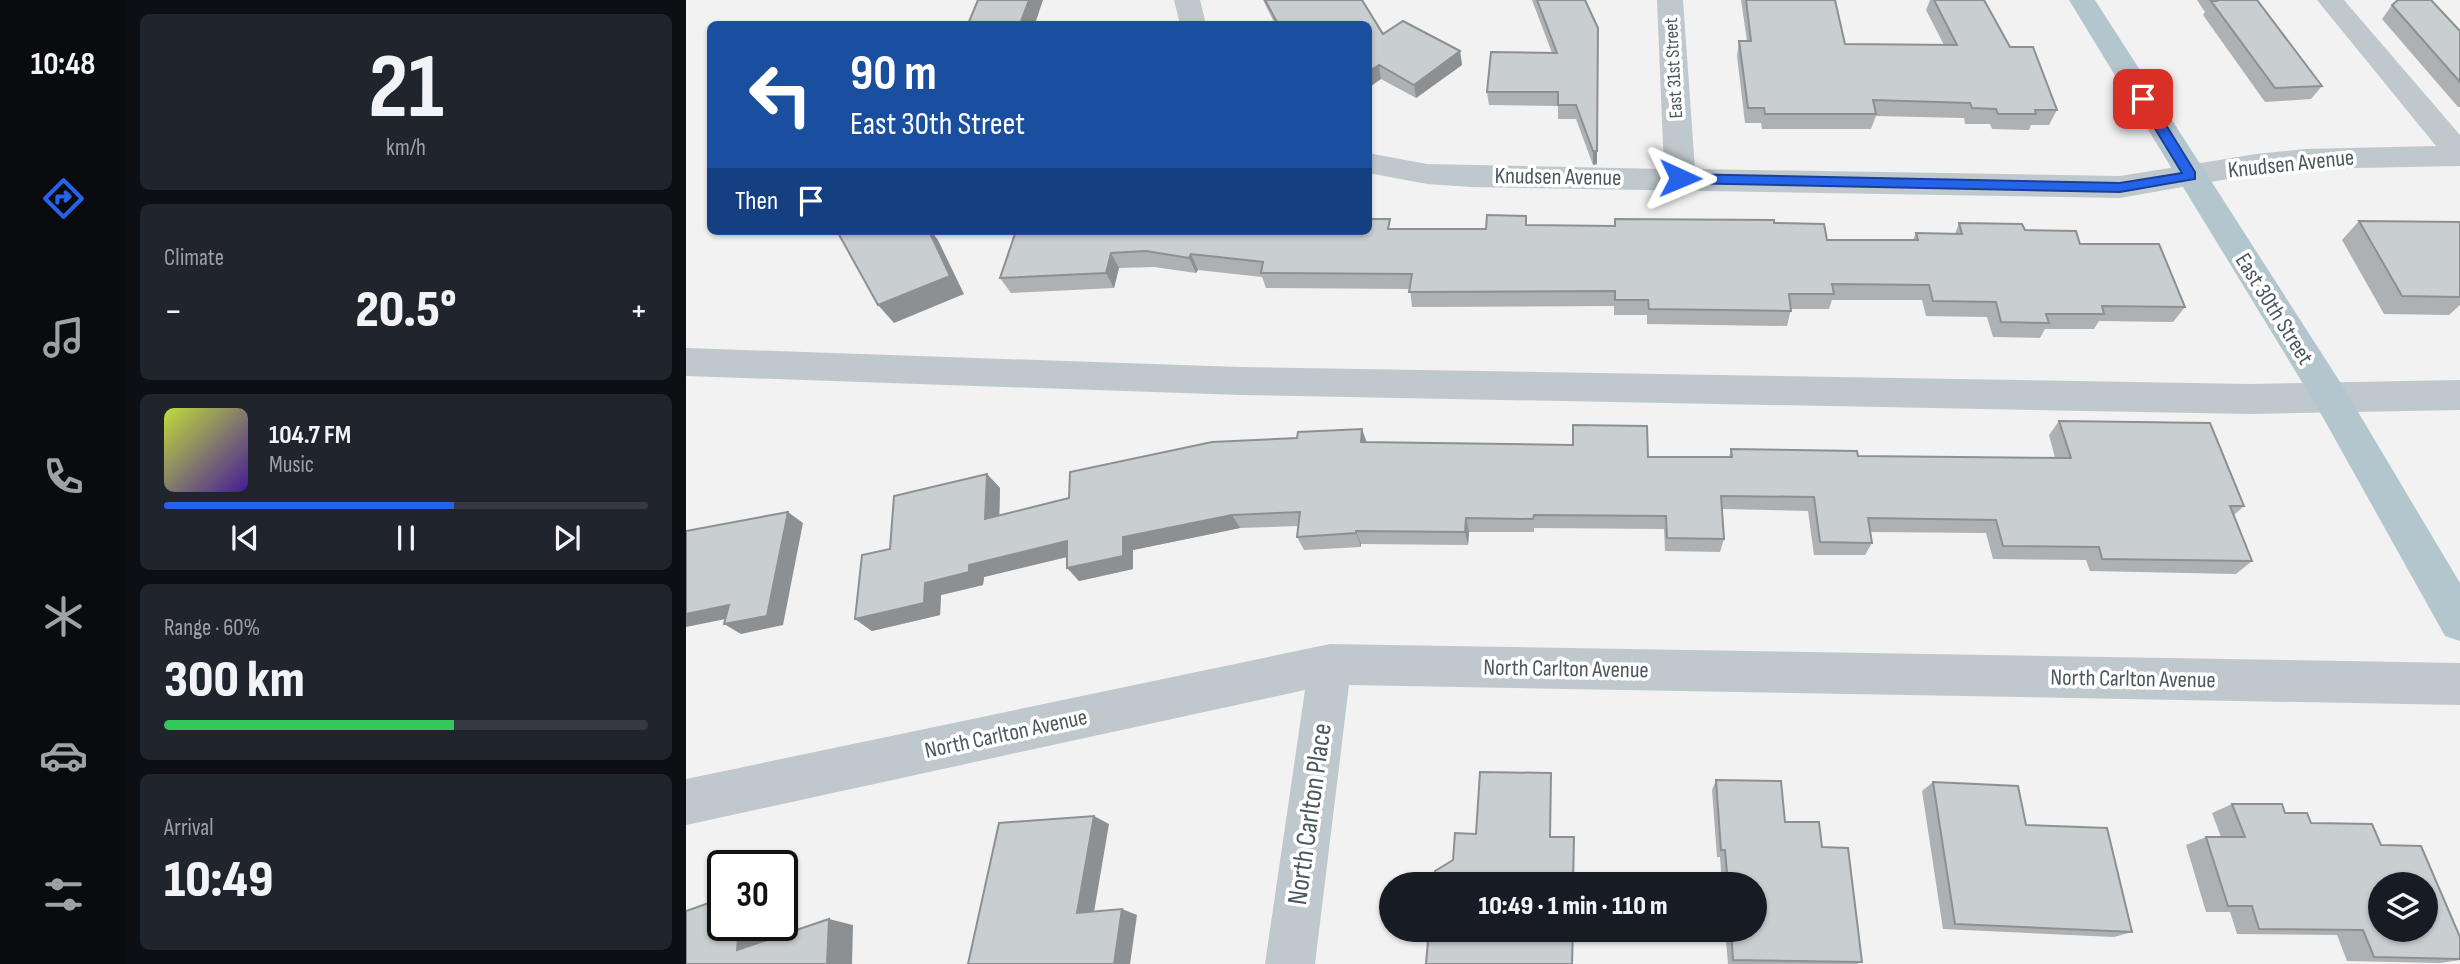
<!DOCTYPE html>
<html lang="en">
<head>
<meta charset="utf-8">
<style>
	:root { --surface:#171b24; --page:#20242c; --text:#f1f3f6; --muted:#9ea1a6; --line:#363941; --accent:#2563eb }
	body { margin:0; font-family:"Sofia Sans Condensed",sans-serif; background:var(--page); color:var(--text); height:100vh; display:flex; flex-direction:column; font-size:26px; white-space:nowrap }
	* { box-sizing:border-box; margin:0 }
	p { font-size:23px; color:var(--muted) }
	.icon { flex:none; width:38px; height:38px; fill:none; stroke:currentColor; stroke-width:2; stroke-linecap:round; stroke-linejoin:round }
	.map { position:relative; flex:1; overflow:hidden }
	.drawer { display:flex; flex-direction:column; gap:14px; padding:14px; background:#0d0f14; width:560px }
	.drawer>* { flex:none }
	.hud { position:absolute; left:21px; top:21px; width:665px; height:214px; border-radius:10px; box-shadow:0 2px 5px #0004; background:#1a4fa0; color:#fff; overflow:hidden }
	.fabs { position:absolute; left:1682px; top:872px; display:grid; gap:14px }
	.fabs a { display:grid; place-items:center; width:70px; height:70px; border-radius:50%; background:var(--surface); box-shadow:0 2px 5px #0004; font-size:35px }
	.speed { position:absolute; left:21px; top:850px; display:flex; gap:14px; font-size:35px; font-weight:700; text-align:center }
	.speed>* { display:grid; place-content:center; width:91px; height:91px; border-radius:50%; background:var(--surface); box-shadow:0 2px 5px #0004; line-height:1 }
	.speed .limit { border:4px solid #111; border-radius:10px; background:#fff; color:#111 }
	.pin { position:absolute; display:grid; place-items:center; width:60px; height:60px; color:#fff; margin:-30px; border-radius:14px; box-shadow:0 4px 10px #0006 }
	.me { position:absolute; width:77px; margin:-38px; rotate:91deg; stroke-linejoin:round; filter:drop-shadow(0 0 5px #0008) }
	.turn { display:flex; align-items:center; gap:24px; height:147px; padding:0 28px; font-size:32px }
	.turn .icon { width:91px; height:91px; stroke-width:2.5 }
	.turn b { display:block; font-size:49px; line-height:60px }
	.then { display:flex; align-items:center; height:66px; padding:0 28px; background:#0003; gap:14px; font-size:26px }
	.big { font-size:52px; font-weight:800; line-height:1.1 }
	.drawer .card { flex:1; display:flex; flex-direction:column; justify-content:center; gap:10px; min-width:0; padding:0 24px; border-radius:10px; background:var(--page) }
	.drawer .dial { align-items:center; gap:0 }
	.dial b { font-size:91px; line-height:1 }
	.song { display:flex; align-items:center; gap:21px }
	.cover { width:84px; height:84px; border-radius:10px; background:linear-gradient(135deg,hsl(70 70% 55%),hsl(260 70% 35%)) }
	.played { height:7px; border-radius:4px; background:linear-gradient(90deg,var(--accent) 60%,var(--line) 60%) }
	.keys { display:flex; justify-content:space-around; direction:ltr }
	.heat { display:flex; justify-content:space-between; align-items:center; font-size:38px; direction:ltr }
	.charge { height:10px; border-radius:5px; background:linear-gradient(90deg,#34c759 60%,var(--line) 0) }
	.trip { position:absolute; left:693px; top:872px; width:388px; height:70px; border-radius:35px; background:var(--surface); box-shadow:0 2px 5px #0004; font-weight:800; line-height:70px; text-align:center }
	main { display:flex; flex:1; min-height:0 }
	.tab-bar { display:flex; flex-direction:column; width:126px; justify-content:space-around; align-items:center; background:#090b0e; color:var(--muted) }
	.tab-bar .icon { width:49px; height:49px }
	.tab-bar .active { color:var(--accent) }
	.tab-bar b { font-size:32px; color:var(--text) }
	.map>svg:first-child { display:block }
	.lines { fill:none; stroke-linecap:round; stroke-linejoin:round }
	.minor { fill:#bfc8cc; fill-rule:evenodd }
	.major { fill:#b4c6cd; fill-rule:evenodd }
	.wall { fill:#adb1b3 }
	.shaded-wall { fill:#8d9092 }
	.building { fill:#c9ced0; stroke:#8d9092; stroke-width:2; fill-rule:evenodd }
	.route { fill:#2563eb; stroke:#184099; stroke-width:2 }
	.labels { text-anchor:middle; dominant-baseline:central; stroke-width:7; stroke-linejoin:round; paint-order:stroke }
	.far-street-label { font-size:19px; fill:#4b585d; stroke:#fff }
	.street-label { font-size:23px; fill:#4b585d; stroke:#fff }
	.near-street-label { font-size:28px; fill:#4b585d; stroke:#fff }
</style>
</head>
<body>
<main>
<nav class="tab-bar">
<b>10:48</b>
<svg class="icon active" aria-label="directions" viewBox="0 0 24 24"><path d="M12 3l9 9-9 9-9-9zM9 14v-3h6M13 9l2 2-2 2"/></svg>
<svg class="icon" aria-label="music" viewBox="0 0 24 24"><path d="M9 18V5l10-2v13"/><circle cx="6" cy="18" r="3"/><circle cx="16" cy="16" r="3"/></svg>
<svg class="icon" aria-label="phone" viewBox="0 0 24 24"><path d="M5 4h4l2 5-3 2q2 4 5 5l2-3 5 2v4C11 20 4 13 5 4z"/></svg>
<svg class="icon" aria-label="climate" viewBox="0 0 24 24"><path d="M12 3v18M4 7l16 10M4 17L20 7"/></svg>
<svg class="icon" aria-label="car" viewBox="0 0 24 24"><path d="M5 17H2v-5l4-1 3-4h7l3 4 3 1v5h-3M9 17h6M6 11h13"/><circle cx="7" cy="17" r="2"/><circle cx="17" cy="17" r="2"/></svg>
<svg class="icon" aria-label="filters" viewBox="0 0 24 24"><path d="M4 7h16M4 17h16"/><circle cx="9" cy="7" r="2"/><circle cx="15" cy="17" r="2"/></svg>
</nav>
<section class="drawer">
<div class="card dial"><b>21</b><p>km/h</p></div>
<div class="card"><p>Climate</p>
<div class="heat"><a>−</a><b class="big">20.5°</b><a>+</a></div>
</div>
<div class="card">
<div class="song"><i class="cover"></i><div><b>104.7 FM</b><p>Music</p></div></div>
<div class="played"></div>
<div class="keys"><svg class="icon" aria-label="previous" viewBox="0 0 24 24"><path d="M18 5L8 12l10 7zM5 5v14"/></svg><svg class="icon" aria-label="pause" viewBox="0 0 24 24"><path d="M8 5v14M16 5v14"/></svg><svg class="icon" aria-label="next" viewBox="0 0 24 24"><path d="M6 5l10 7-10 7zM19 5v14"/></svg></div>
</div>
<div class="card"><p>Range · 60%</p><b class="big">300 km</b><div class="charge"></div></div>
<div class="card"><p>Arrival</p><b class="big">10:49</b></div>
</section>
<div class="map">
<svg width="1774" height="964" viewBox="0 0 1774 964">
	<rect width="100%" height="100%" fill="#f3f2f2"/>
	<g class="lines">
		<path class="minor" d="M 488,0 L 514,0 L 520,24 L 494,24 Z
			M 971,0 L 997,0 L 1009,169 L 1434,176 L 1570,154 L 1619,149 L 1750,146 L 1631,0 L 1658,0 L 1774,135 L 1774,166 L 1619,169 L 1570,174 L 1434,198 L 785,187 L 741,184 L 682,173 L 682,153 L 741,164 L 978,169 Z
			M 0,348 L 554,367 L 1564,384 L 1774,380 L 1774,410 L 1564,414 L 554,395 L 0,376 Z
			M 644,644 L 1774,663 L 1774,705 L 663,685 L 629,964 L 579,964 L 619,690 L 0,825 L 0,779 Z"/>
		<path class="major" d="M 1383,0 L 1409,0 L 1656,385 L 1774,583 L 1774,641 L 1759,636 L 1630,405 Z"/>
	</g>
	<path class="wall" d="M 577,0 L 676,0 L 697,34 L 774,51 L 776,65 L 730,98 L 695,79 L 682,88 L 682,24 L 589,24 Z
		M 846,0 L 899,0 L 911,164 L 907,165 L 890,119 L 872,119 L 872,106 L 803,105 L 801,92 L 866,53 Z
		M 1055,0 L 1149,0 L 1159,44 L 1258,45 L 1240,10 L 1244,0 L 1298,0 L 1324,47 L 1371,110 L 1363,125 L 1345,125 L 1343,130 L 1306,129 L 1304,124 L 1279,124 L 1278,118 L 1190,116 L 1185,129 L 1076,129 L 1075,123 L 1059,123 L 1051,56 L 1053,41 L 1061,41 Z
		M 1511,0 L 1571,0 L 1636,86 L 1625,99 L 1579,102 L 1517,15 L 1519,12 Z
		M 1706,5 L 1774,31 L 1774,107 L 1772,107 L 1696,19 Z
		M 1673,221 L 1774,222 L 1774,305 L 1763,315 L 1698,314 L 1656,240 Z
		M 1088,223 L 1141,240 L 1227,240 L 1230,233 L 1269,234 L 1273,223 L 1339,230 L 1394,244 L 1499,307 L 1487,322 L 1413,321 L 1408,329 L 1359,329 L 1354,338 L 1307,337 L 1301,317 L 1240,316 L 1236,300 L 1146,300 L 1143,309 L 1105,309 L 1101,326 L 961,324 L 961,315 L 928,315 L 928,306 L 726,307 L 724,289 L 580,288 L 576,277 L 512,270 L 510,273 L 468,267 L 433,268 L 428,288 L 325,293 L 314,278 L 330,231 L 800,229 L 841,225 L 928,226 Z
		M 1373,421 L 1558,506 L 1548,515 L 1566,561 L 1550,574 L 1404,571 L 1400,560 L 1307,559 L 1300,533 L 1184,532 L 1186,543 L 1179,555 L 1128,555 L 1122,511 L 1036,509 L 1038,539 L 1034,552 L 979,551 L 978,529 L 848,528 L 848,532 L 783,532 L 782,545 L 675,544 L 675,547 L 618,550 L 611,537 L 612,526 L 554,528 L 447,550 L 447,569 L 393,581 L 381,557 L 298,577 L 297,585 L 255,595 L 254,615 L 186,631 L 169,619 L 204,549 L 301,474 L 314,488 L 313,515 L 680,442 L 962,457 L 1043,457 L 1045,449 L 1172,456 L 1369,458 L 1363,435 Z
		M 1030,780 L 1099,822 L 1136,847 L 1176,962 L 1171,964 L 1042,964 L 1039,929 L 1069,929 L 1069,884 L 1036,884 L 1034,857 L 1031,857 L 1026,790 Z
		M 1247,782 L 1446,932 L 1428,937 L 1257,929 L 1236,791 Z
		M 1546,804 L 1599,813 L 1625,823 L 1695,845 L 1774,937 L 1774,960 L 1754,963 L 1661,961 L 1651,935 L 1551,934 L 1544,912 L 1520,912 L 1500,845 L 1520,837 L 1535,837 L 1526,813 Z"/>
	<path class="shaded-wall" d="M 343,0 L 357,0 L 349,24 L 334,24 Z
		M 774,51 L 776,65 L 730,98 L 728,85 Z
		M 693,65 L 695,79 L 682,88 L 682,72 Z
		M 907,151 L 911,151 L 911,164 L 907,165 Z
		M 243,231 L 245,231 L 252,240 L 278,294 L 208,323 L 192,305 Z
		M 425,253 L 433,268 L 428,288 L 420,273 Z
		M 505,254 L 512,270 L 510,273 L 503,258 Z
		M 676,429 L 681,443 L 675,442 Z
		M 301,474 L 314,488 L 313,532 L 299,519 Z
		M 102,512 L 117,523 L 97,625 L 55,634 L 38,624 Z
		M 546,515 L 554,528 L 447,550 L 447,569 L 393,581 L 381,568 L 437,537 Z
		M 780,518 L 783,532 L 782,545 L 779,532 Z
		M 670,531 L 675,544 L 675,547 L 670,533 Z
		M 381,541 L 393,554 L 298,577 L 297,585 L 255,595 L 254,615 L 186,631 L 169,619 L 239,583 L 283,565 Z
		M 43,605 L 59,615 L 0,627 L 0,614 Z
		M 408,816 L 423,824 L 407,918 L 391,913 Z
		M 436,909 L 451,915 L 444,964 L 428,964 Z
		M 143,919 L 167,925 L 166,964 L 141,964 Z
		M 53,926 L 81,926 L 79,955 L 51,950 Z"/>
	<path class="building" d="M 292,0 L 343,0 L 334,24 L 282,24 Z
		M 579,0 L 676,0 L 697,34 L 717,21 L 774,51 L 728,85 L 693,65 L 682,72 L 682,24 L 592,24 Z
		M 851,0 L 899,0 L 912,28 L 911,151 L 907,151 L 890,105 L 872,105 L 872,92 L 801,92 L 805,52 L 871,53 Z
		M 1060,0 L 1149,0 L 1159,44 L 1271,45 L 1248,0 L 1298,0 L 1324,47 L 1347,47 L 1371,110 L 1349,110 L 1350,114 L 1312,114 L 1310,109 L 1286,108 L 1284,103 L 1187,100 L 1190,114 L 1079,114 L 1078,108 L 1062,108 L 1053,41 L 1065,41 Z
		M 1529,0 L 1571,0 L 1636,86 L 1589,88 L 1525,1 L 1530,1 Z
		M 1712,0 L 1745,0 L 1774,31 L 1774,82 L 1706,5 Z
		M 801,215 L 840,216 L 840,225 L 929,226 L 929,219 L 1088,220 L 1088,223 L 1138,224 L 1141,240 L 1232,240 L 1230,233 L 1276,234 L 1273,223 L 1336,224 L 1339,230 L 1390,231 L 1394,244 L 1473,244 L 1499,307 L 1416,306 L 1418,314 L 1360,314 L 1363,323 L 1315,322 L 1310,302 L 1247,301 L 1243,285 L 1146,284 L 1148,294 L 1103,294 L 1105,311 L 963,309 L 962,300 L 929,300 L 929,291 L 723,292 L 726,274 L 575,273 L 577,262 L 505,254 L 503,258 L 460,251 L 425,253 L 420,273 L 314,278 L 330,231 L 682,231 L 682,219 L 704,219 L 702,229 L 800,229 Z
		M 1673,221 L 1774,222 L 1774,297 L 1716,296 Z
		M 151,231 L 243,231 L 264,276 L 192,305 Z
		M 1373,421 L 1524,423 L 1558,506 L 1544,506 L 1566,561 L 1416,559 L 1413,547 L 1317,546 L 1310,520 L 1182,518 L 1186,543 L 1134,542 L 1128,497 L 1035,496 L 1038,539 L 981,538 L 980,516 L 848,515 L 847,519 L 780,518 L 779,532 L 670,531 L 670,533 L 611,537 L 614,512 L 546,515 L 437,537 L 437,556 L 381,568 L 381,541 L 283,565 L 283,572 L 239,583 L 238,603 L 169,619 L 176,555 L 204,549 L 208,496 L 301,474 L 299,519 L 383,498 L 384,472 L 526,442 L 611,438 L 612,432 L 676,429 L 675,442 L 887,445 L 887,425 L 961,426 L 962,457 L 1046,457 L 1045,449 L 1171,451 L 1172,456 L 1385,458 Z
		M 102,512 L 81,616 L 38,624 L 43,605 L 0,614 L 0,531 Z
		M 794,772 L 865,773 L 864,837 L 888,837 L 887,884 L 748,884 L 749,871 L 767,860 L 769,833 L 790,834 Z
		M 1030,780 L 1095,781 L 1099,822 L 1133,822 L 1136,847 L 1162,848 L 1176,962 L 1047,960 L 1045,929 L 1069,929 L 1069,884 L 1042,884 L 1039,850 L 1035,850 Z
		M 1247,782 L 1332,786 L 1340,825 L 1421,828 L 1446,932 L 1269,924 Z
		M 1546,804 L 1596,804 L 1599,813 L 1621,813 L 1625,823 L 1686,824 L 1695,845 L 1735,846 L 1774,937 L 1774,959 L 1688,957 L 1677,930 L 1573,929 L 1566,906 L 1542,906 L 1520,837 L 1559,837 ZM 1694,884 L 1740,884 L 1740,929 L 1694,929 Z
		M 408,816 L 391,913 L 436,909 L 428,964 L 282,964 L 313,823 Z
		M 37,898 L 37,926 L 53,926 L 51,950 L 143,919 L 141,964 L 0,964 L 0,911 Z
		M 743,929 L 887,929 L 886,964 L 740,964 Z"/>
	<path class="route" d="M 1457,95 L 1462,96 L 1509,172 L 1509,179 L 1434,192 L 994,183 L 987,178 L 994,174 L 1434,183 L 1496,173 L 1451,99 Z"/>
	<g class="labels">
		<g class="far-street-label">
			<text transform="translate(988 68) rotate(-93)">East 31st Street</text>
		</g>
		<g class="street-label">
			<text transform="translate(1605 164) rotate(-6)">Knudsen Avenue</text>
			<text transform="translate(872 177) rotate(1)">Knudsen Avenue</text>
			<text transform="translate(1588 309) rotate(58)">East 30th Street</text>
			<text transform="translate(880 669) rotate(1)">North Carlton Avenue</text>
			<text transform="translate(1447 679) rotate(1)">North Carlton Avenue</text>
			<text transform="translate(320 734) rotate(-12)">North Carlton Avenue</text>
		</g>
		<g class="near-street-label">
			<text transform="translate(624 814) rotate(-82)">North Carlton Place</text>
		</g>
	</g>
</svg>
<div class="fabs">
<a><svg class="icon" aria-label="layers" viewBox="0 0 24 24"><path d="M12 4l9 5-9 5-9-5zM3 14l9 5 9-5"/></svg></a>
</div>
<div class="speed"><div class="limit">30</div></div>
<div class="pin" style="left:1457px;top:99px;background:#d93025"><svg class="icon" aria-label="arrive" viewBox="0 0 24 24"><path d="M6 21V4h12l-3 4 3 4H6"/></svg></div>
<svg class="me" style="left:994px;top:178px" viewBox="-20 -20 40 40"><path d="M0-17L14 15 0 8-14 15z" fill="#2563eb" stroke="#fff" stroke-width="4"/></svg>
<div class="trip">10:49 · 1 min · 110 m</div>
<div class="hud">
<div class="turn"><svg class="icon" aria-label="left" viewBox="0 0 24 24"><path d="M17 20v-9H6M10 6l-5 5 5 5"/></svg><div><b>90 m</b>East 30th Street</div></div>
<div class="then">Then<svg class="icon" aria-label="arrive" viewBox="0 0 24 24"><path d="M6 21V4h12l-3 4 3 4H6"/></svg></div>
</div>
</div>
</main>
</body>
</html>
